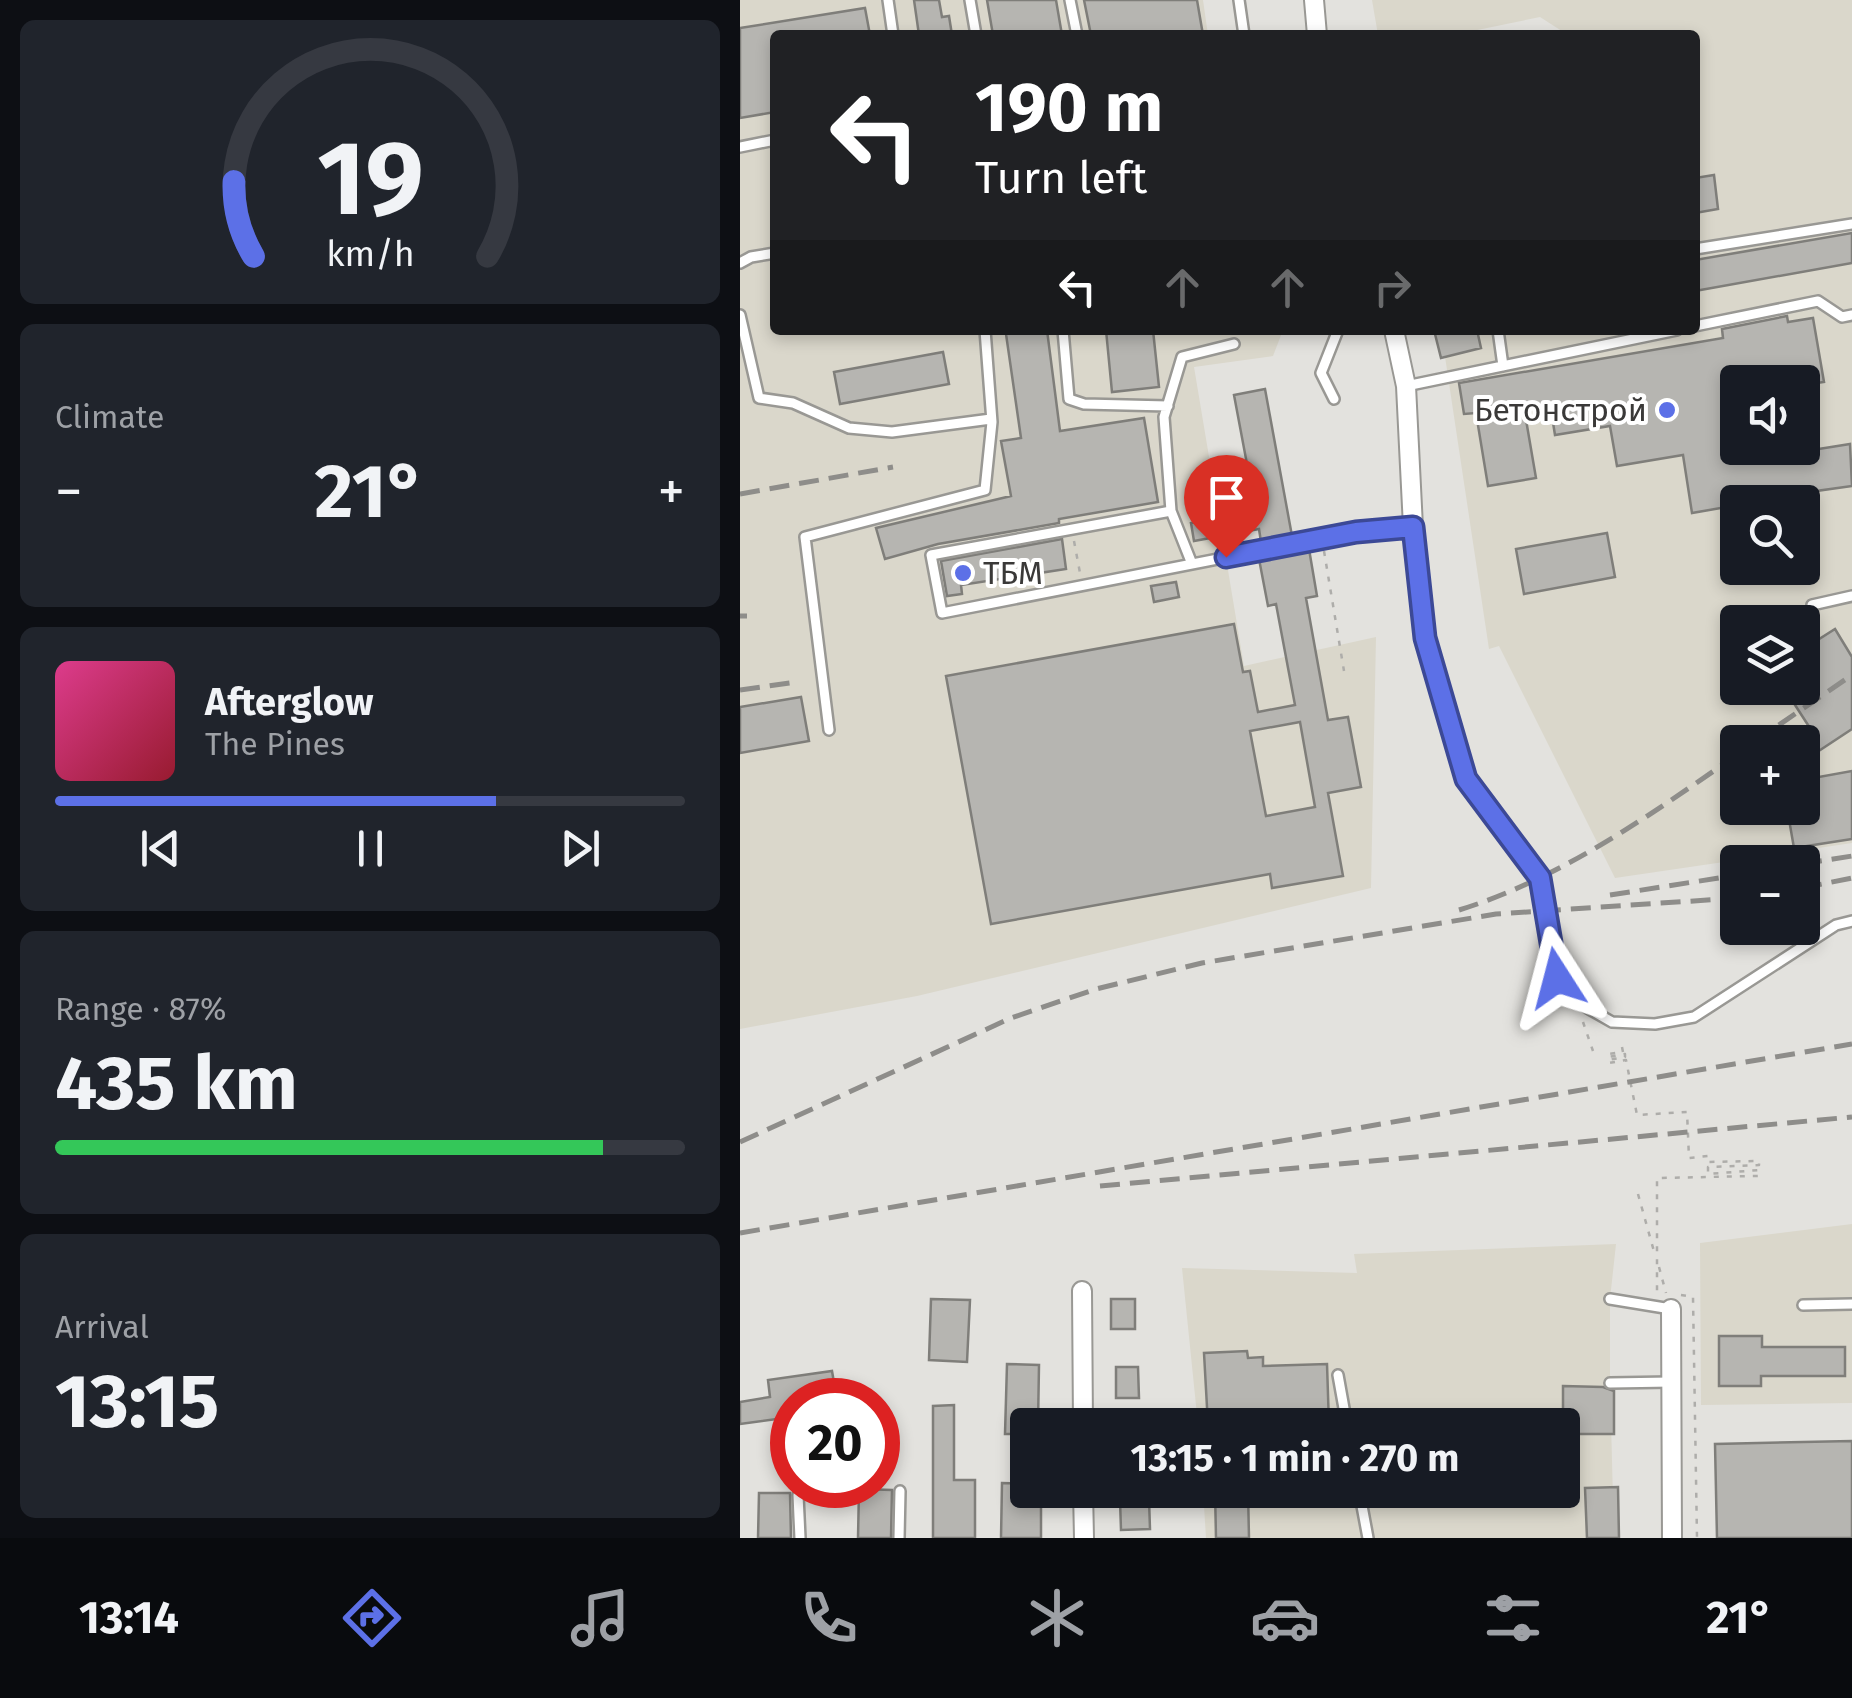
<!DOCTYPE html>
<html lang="en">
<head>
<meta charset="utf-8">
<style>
	:root { --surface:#171b24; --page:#20242c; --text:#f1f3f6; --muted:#9ea1a6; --line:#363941; --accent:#5c70e7 }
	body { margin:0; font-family:"Fira Sans",sans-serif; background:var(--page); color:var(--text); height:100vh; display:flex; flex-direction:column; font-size:38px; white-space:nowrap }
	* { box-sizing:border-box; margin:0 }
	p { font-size:32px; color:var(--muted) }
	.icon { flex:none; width:55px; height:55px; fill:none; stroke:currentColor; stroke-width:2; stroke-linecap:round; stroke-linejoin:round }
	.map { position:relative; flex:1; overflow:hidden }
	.panel { display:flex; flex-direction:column; gap:20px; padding:20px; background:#0d0f14; width:740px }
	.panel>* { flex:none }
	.banner { position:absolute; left:30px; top:30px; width:930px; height:305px; border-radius:10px; box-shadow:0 5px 15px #0003; background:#202124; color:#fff; overflow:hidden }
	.tools { position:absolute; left:980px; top:365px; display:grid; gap:20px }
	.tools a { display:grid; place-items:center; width:100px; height:100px; border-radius:10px; background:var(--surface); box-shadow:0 5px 15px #0003; font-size:50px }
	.speed { position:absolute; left:30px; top:1378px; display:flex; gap:20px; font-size:50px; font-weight:700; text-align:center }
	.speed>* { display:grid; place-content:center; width:130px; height:130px; border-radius:50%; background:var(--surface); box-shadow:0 5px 15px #0003; line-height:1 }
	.speed .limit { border:15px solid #d22; background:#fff; color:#111 }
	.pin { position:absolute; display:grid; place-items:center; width:85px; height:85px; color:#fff; margin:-102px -42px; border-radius:50% 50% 50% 0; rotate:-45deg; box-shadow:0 0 10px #0007 }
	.pin .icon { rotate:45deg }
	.me { position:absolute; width:110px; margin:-55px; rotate:351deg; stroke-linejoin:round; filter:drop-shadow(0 0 8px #0008) }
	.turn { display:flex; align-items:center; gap:35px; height:210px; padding:0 40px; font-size:45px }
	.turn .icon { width:130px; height:130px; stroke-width:2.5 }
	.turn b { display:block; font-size:70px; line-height:85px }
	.lanes { display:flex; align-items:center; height:95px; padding:0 40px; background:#0003; justify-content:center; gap:50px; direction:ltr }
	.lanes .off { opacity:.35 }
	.big { font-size:75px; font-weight:700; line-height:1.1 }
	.panel .widget { flex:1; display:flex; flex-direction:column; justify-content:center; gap:15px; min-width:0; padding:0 35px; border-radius:15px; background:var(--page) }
	.panel .dial { align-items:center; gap:0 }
	.dial svg { height:260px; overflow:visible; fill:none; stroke:var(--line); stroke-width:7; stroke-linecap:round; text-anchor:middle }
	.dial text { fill:var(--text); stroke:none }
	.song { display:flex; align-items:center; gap:30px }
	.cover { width:120px; height:120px; border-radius:15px; background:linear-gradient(135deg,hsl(330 70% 55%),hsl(350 70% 35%)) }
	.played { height:10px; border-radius:5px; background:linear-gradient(90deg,var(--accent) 70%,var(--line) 70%) }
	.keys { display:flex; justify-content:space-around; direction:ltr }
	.heat { display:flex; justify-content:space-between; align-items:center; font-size:55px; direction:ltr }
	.charge { height:15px; border-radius:8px; background:linear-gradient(90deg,#34c759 87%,var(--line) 0) }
	.trip { position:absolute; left:270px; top:1408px; width:570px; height:100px; border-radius:10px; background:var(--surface); box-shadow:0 5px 15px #0003; font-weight:700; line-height:100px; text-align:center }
	.tabs { display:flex; height:160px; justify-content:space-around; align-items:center; background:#090b0e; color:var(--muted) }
	.tabs .icon { width:70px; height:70px }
	.tabs .on { color:var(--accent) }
	.tabs b { font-size:45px; color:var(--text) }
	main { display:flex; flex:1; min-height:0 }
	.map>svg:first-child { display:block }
	.built { fill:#dad7cb; fill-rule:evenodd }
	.building { fill:#b6b5b1; stroke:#7f7e7a; stroke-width:2.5; fill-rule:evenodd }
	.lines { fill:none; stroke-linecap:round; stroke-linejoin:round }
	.lane-casing { stroke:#999894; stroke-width:14 }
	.street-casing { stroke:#999894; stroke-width:22 }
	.path { stroke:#aeadaa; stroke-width:2.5; stroke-dasharray:5 8; stroke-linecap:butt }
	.lane { stroke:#fff; stroke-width:9 }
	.street { stroke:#fff; stroke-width:18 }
	.rail { stroke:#8e8d8a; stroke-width:5; stroke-dasharray:20 10; stroke-linecap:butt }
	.route-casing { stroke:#3c4996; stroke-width:25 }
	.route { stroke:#5c70e7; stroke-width:18 }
	.poi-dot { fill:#5c70e7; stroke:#fff; stroke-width:4 }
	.labels { text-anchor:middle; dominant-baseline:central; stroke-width:8; stroke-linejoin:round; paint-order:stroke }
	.poi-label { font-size:32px; fill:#3a3938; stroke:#fff; text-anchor:end }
</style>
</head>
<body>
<main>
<section class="panel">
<div class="widget dial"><svg viewBox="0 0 100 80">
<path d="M14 69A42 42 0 1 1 86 69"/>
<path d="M14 69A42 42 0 0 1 8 46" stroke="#5c70e7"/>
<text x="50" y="56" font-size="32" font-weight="700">19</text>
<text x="50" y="72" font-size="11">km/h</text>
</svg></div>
<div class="widget"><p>Climate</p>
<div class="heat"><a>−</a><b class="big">21°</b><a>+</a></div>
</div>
<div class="widget">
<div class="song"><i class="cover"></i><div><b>Afterglow</b><p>The Pines</p></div></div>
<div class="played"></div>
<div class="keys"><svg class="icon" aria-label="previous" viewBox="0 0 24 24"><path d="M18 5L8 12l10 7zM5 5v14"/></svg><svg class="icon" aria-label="pause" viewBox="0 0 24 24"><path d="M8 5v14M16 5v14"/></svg><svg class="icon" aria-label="next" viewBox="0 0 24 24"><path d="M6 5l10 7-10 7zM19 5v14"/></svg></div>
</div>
<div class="widget"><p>Range · 87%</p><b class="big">435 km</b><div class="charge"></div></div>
<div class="widget"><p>Arrival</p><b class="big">13:15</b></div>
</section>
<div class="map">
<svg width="1112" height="1538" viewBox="0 0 1112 1538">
	<rect width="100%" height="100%" fill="#e3e2de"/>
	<path class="built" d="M 0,0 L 463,0 L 468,35 L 35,35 L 35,330 L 543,330 L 533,356 L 454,367 L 504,666 L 636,637 L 631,888 L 177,996 L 0,1029 Z
		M 632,0 L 1112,0 L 1112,843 L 875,878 L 759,646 L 749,649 L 701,330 L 955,330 L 955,35 L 828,35 L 800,17 L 713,35 L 638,35 ZM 998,382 L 1062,382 L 1062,448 L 998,448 ZM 998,502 L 1062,502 L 1062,568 L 998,568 ZM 998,622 L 1062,622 L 1062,688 L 998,688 ZM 998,742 L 1062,742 L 1062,808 L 998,808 Z
		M 1112,1224 L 1112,1403 L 961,1405 L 960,1243 Z
		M 876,1244 L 870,1299 L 870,1383 L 874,1538 L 466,1538 L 463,1490 L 822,1490 L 822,1425 L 458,1425 L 442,1268 L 617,1273 L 614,1254 Z"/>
	<path class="building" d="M 174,0 L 199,0 L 202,17 L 209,16 L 212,35 L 179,35 Z
		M 247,0 L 316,0 L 322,35 L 253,35 Z
		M 344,0 L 457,0 L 463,35 L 351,35 Z
		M 125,8 L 130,35 L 35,35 L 35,112 L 0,118 L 0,28 Z
		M 974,175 L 978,209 L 955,213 L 955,178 Z
		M 1112,233 L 1112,263 L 955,291 L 955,260 Z
		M 1047,316 L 1048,322 L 1073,318 L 1084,382 L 1062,385 L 1062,382 L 998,382 L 998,462 L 1110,444 L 1112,486 L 998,502 L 998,505 L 952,513 L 943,455 L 877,466 L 870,426 L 815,435 L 810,404 L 784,408 L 796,478 L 748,486 L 736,413 L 724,414 L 719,383 L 983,338 L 982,329 Z
		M 272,330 L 307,330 L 320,431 L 404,418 L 418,502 L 319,519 L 319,523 L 198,544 L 145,559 L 136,528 L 271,496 L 261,441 L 281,438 L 266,334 L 272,333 Z
		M 366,330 L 413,330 L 419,387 L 372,392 Z
		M 694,330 L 737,330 L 741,348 L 701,358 Z
		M 203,352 L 209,384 L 100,404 L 94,372 Z
		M 525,389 L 552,536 L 521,542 L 519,529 L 454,541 L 451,523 L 516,512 L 494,395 Z
		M 867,533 L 875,577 L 784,594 L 776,549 Z
		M 322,539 L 326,569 L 221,585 L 222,594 L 207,596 L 201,561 Z
		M 569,549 L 577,596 L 566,598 L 588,720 L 608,717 L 621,787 L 588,793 L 603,876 L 532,888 L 530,874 L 251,924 L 206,676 L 494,624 L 503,672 L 510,671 L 518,712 L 555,705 L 536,604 L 528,606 L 519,559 ZM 560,722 L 575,807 L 526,816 L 510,731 Z
		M 436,582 L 439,597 L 414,602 L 411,586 Z
		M 1095,629 L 1112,657 L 1112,729 L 1062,762 L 1062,742 L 1042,742 L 1068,725 L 1044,688 L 1062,688 L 1062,650 Z
		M 61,697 L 69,741 L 0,753 L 0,707 Z
		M 1112,771 L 1112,839 L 1054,848 L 1047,808 L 1062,808 L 1062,780 Z
		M 191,1299 L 230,1300 L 227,1362 L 189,1360 Z
		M 371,1299 L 395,1299 L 395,1329 L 371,1329 Z
		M 979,1336 L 1022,1336 L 1022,1347 L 1105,1347 L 1105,1376 L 1021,1376 L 1021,1386 L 979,1386 Z
		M 507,1351 L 508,1358 L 523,1357 L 523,1366 L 587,1364 L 589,1425 L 468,1425 L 464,1353 Z
		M 267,1364 L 299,1365 L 298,1425 L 288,1425 L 288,1434 L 265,1434 Z
		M 376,1367 L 398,1367 L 399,1398 L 376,1398 Z
		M 92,1371 L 97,1400 L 52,1400 L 52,1417 L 0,1424 L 0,1402 L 30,1397 L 28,1380 Z
		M 823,1386 L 863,1387 L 874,1391 L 874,1434 L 823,1434 Z
		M 214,1405 L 214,1480 L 235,1480 L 235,1538 L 193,1538 L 193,1406 Z
		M 1112,1441 L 1112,1538 L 977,1538 L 975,1444 Z
		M 262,1483 L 288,1484 L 288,1490 L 301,1490 L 301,1538 L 261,1538 Z
		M 878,1487 L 879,1538 L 847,1538 L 845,1488 Z
		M 119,1489 L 152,1490 L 151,1538 L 118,1538 Z
		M 475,1490 L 508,1490 L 509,1538 L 476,1538 Z
		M 19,1493 L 50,1493 L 51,1538 L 18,1538 Z
		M 409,1499 L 410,1529 L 381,1530 L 380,1500 Z"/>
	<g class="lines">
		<defs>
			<path id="lane" d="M 148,0 L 153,35
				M 230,0 L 236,35
				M 330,0 L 337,35
				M 499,0 L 504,35
				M 0,147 L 35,140
				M 955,249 L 1112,224
				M 0,263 L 11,257 L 35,253
				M 0,315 L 19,398 L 53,403 L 109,428 L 152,432 L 251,419
				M 955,326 L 1078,301 L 1102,317 L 1112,315
				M 323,330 L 329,399 L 344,404 L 428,406
				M 758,330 L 763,366
				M 666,386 L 937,330
				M 594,399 L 581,373 L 598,330
				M 431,511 L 191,555 L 202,613 L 616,532 L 673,527
				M 452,564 L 431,511 L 424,417 L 442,357 L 494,344
				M 1072,605 L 1112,596
				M 89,730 L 65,537 L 245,490 L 252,422 L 245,330
				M 800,878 L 817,977 L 837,1002 L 872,1022 L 915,1024 L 954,1017 L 1096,925 L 1112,921
				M 870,1299 L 931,1309
				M 1063,1305 L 1112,1304
				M 598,1375 L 607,1425
				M 870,1383 L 931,1382
				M 619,1490 L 628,1538
				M 58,1495 L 60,1538
				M 159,1538 L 160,1491"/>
			<path id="street" d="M 574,0 L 577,35
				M 654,330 L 666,386 L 673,527 L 685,638 L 726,779 L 800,878
				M 342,1291 L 343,1425
				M 931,1309 L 932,1538
				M 343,1490 L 344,1538"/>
		</defs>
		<use href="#lane" class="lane-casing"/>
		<use href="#street" class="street-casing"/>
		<path class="path" d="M 334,541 L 340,573
			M 584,551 L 604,671
			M 843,1022 L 853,1051
			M 882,1047 L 883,1052 L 868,1054 L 868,1057 L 885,1054 L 885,1057 L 868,1060 L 869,1063 L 886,1060 L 897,1115 L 947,1112 L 949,1158 L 968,1156 L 968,1162 L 1019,1161 L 1019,1165 L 968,1167 L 968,1174 L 1019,1170 L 1018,1176 L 917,1178 L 917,1291 L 923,1292
			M 898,1194 L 915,1255
			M 919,1267 L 926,1293
			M 941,1295 L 953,1297 L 957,1538"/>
		<use href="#lane" class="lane"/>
		<use href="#street" class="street"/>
		<path class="rail" d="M 0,494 L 153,467
			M 0,616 L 7,616
			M 0,690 L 56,682
			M 1014,742 L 1112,675
			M 1062,864 L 1112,856
			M 1062,888 L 1112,878
			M 870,895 L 998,875
			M 719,910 C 820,879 912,814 998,754
			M 0,1142 L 271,1018 L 356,989 L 462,963 L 756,914 L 998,898
			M 360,1186 L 1112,1117
			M 0,1233 L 1112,1044"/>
	</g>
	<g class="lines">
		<defs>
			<path id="route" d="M 486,557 L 616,532 L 673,527 L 685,638 L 726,779 L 800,878 L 817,978"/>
		</defs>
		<use href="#route" class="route-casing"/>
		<use href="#route" class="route"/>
	</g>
	<g class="poi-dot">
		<circle cx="927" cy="410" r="10"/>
		<circle cx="223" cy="573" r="10"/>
	</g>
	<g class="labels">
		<g class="poi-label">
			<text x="907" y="410">Бетонстрой</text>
			<text x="243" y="573" text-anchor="start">ТБМ</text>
		</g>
	</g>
</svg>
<div class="tools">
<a><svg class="icon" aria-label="sound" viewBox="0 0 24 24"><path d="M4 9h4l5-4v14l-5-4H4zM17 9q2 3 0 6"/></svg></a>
<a><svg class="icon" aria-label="search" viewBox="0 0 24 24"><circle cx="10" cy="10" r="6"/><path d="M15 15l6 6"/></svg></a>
<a><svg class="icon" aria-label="layers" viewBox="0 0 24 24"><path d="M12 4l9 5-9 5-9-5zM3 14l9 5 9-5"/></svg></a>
<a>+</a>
<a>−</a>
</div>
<div class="speed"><div class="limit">20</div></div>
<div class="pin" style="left:486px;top:557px;background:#d93025"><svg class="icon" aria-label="arrive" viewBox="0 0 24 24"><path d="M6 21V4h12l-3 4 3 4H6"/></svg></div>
<svg class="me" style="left:817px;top:978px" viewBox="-20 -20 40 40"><path d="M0-17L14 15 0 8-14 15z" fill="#5c70e7" stroke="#fff" stroke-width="4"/></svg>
<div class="trip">13:15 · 1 min · 270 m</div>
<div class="banner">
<div class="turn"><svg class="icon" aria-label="left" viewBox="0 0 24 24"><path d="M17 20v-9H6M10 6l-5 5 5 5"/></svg><div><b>190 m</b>Turn left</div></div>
<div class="lanes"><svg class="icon" aria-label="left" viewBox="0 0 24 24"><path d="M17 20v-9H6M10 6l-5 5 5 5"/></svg><svg class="icon off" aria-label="ahead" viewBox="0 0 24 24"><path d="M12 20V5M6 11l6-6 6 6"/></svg><svg class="icon off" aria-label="ahead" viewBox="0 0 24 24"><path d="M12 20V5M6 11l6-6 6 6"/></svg><svg class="icon off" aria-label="right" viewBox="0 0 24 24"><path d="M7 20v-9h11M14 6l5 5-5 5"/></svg></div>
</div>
</div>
</main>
<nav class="tabs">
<b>13:14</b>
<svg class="icon on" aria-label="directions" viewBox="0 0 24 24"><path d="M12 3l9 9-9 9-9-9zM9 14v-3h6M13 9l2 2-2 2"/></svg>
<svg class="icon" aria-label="music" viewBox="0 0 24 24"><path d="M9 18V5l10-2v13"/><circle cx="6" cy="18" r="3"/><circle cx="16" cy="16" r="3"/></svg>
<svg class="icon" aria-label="phone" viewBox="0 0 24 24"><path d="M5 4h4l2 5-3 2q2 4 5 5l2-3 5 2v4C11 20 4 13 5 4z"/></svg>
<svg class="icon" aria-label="climate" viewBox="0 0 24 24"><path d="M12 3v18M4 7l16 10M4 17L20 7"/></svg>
<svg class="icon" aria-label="car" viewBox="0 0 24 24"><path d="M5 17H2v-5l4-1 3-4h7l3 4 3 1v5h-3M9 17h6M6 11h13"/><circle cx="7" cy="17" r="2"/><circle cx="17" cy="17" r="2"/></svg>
<svg class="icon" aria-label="filters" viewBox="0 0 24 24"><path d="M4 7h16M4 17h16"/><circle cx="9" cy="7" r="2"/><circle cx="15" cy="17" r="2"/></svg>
<b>21°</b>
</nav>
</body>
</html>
